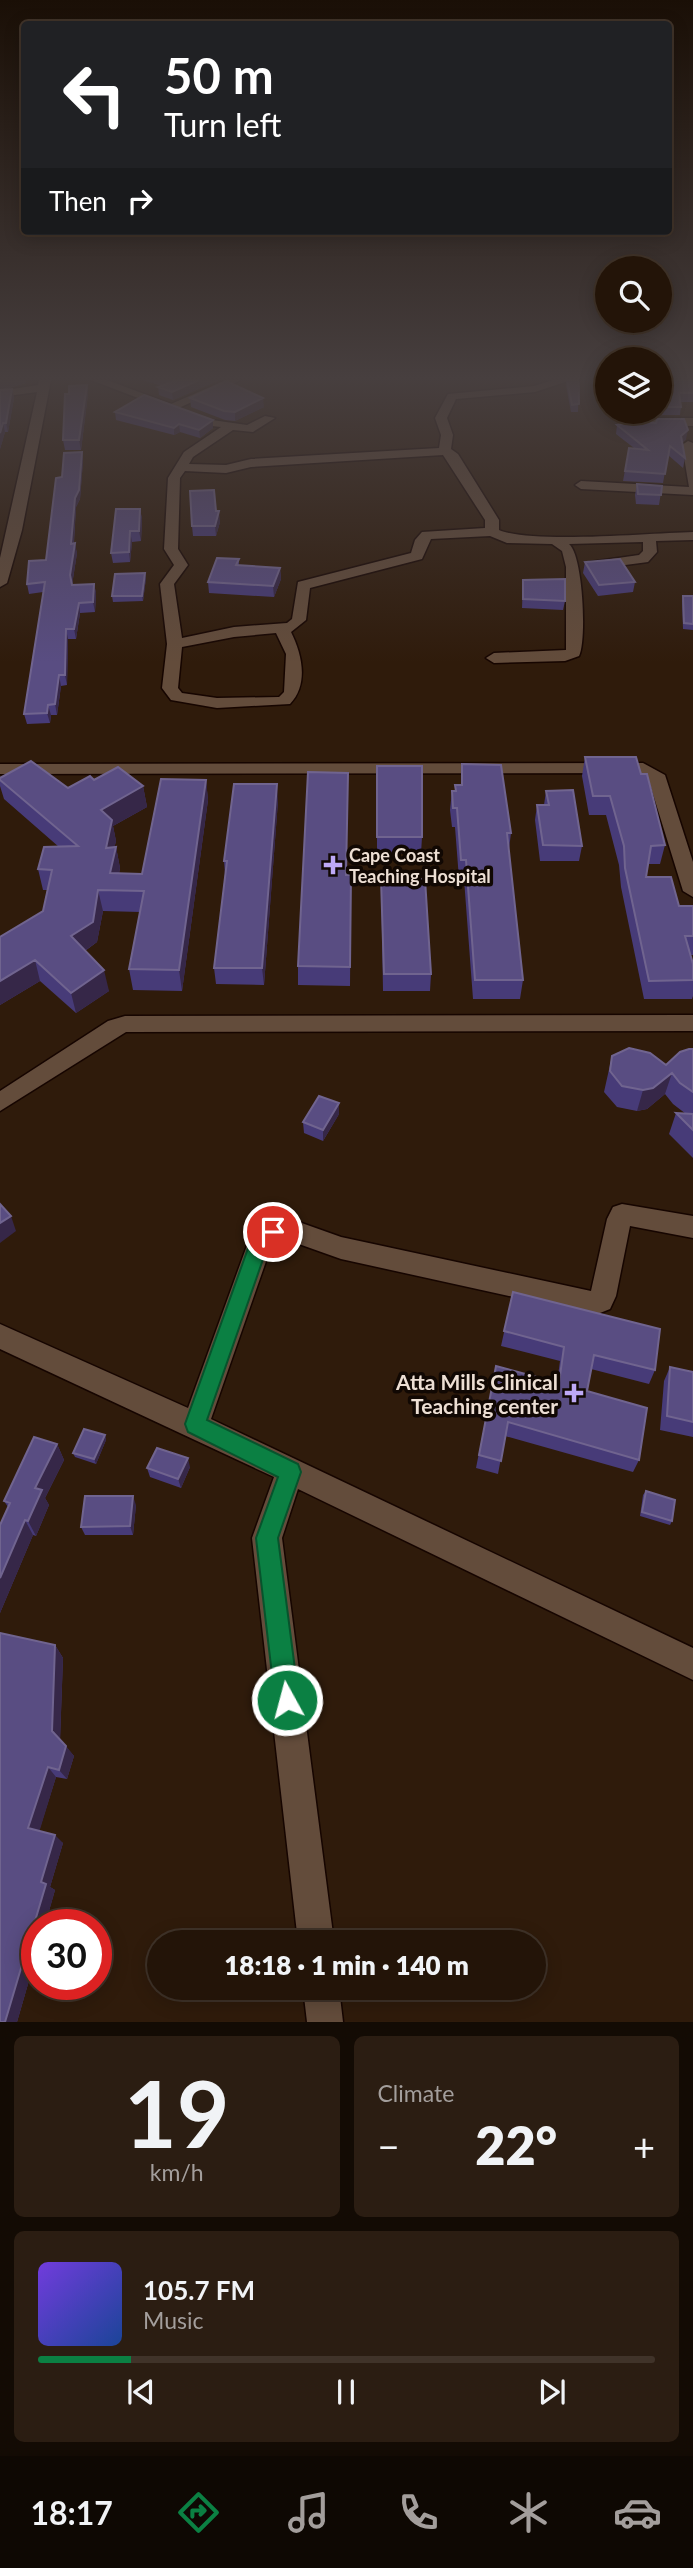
<!DOCTYPE html>
<html lang="en">
<head>
<meta charset="utf-8">
<style>
	:root { --surface:#231408; --page:#2b1d12; --text:#f1f3f6; --muted:#a39e9c; --line:#403329; --accent:#0b8043 }
	body { margin:0; font-family:Lato,sans-serif; background:var(--page); color:var(--text); height:100vh; display:flex; flex-direction:column; font-size:26px; white-space:nowrap }
	* { box-sizing:border-box; margin:0 }
	p { font-size:23px; color:var(--muted) }
	.icon { flex:none; width:38px; height:38px; fill:none; stroke:currentColor; stroke-width:2; stroke-linecap:round; stroke-linejoin:round }
	.map { position:relative; height:2022px; overflow:hidden }
	.sheet { display:flex; flex-direction:column; gap:14px; padding:14px; background:#130b04; flex:1 }
	.sheet>* { flex:none }
	.guide { position:absolute; left:21px; top:21px; width:651px; height:214px; border-radius:7px; box-shadow:0 4px 18px #0003,0 0 0 2px var(--line); background:#202124; color:#fff; overflow:hidden }
	.fabs { position:absolute; left:595px; top:256px; display:grid; gap:14px }
	.fabs a { display:grid; place-items:center; width:77px; height:77px; border-radius:50%; background:var(--surface); box-shadow:0 4px 18px #0003,0 0 0 2px var(--line); font-size:35px }
	.speed { position:absolute; left:21px; top:1909px; display:flex; gap:14px; font-size:35px; font-weight:700; text-align:center }
	.speed>* { display:grid; place-content:center; width:91px; height:91px; border-radius:50%; background:var(--surface); box-shadow:0 4px 18px #0003,0 0 0 2px var(--line); line-height:1 }
	.speed .limit { border:10px solid #d22; background:#fff; color:#111 }
	.pin { position:absolute; display:grid; place-items:center; width:60px; height:60px; color:#fff; margin:-30px; border:4px solid #fff; border-radius:50%; box-shadow:0 2px 7px #0007 }
	.me { position:absolute; width:77px; margin:-38px; rotate:353deg; stroke-linejoin:round; filter:drop-shadow(0 0 5px #0008) }
	.turn { display:flex; align-items:center; gap:24px; height:147px; padding:0 28px; font-size:32px }
	.turn .icon { width:91px; height:91px; stroke-width:2.5 }
	.turn b { display:block; font-size:49px; line-height:60px }
	.then { display:flex; align-items:center; height:66px; padding:0 28px; background:#0003; gap:14px; font-size:26px }
	.big { font-size:52px; font-weight:800; line-height:1.1 }
	.sheet .widget { flex:1; display:flex; flex-direction:column; justify-content:center; gap:10px; min-width:0; padding:0 24px; border-radius:10px; background:var(--page) }
	.sheet .dial { align-items:center; gap:0 }
	.dial b { font-size:91px; line-height:1 }
	.song { display:flex; align-items:center; gap:21px }
	.cover { width:84px; height:84px; border-radius:10px; background:linear-gradient(135deg,hsl(260 70% 55%),hsl(220 70% 35%)) }
	.played { height:7px; border-radius:4px; background:linear-gradient(90deg,var(--accent) 15%,var(--line) 15%) }
	.keys { display:flex; justify-content:space-around; direction:ltr }
	.heat { display:flex; justify-content:space-between; align-items:center; font-size:38px; direction:ltr }
	.sheet .tiles { flex:1; display:grid; gap:14px; grid-template-columns:1fr 1fr }
	.widget:last-child { grid-column:span 2 }
	.trip { position:absolute; left:147px; top:1930px; width:399px; height:70px; border-radius:35px; background:var(--surface); box-shadow:0 4px 18px #0003,0 0 0 2px var(--line); font-weight:800; line-height:70px; text-align:center }
	.tab-bar { display:flex; height:112px; justify-content:space-around; align-items:center; background:#0e0803; color:var(--muted) }
	.tab-bar .icon { width:49px; height:49px }
	.tab-bar .active { color:var(--accent) }
	.tab-bar b { font-size:32px; color:var(--text) }
	.map>svg:first-child { display:block }
	.lines { fill:none; stroke-linecap:round; stroke-linejoin:round }
	.minor-casing { stroke:#160500; stroke-width:3 }
	.minor { fill:#634c3b; fill-rule:evenodd }
	.wall { fill:#473b78 }
	.shaded-wall { fill:#362748 }
	.building { fill:#594d82; stroke:#70648f; stroke-width:2 }
	.route { fill:#0b8043; stroke:#07532c; stroke-width:2 }
	.poi-dot { fill:#bea9f5; stroke:#110803; stroke-width:2.5 }
	.labels { text-anchor:middle; dominant-baseline:central; stroke-width:7; stroke-linejoin:round; paint-order:stroke }
	.poi-label { font-size:18px; font-weight:bold; fill:#eddfd4; stroke:#110803; text-anchor:start }
	.near-poi-label { font-size:21px; font-weight:bold; fill:#eddfd4; stroke:#110803; text-anchor:end }
</style>
</head>
<body>
<div class="map">
<svg width="693" height="2022" viewBox="0 0 693 2022">
	<rect width="100%" height="100%" fill="#2f1b0b"/>
	<g class="lines">
		<defs>
			<path id="minor" d="M 39,380 L 51,380 L 22,530 L 7,583 L 0,587 L 0,558 L 37,392 L 0,397 L 0,391 L 38,385 Z
				M 91,380 L 107,380 L 171,404 L 226,380 L 241,380 L 172,411 Z
				M 553,380 L 571,380 L 535,392 L 456,399 L 447,418 L 453,435 L 451,449 L 458,454 L 499,520 L 499,530 C 530,544 653,533 693,532 L 693,540 L 656,541 L 657,552 L 648,562 L 595,569 L 588,565 L 590,562 L 639,555 L 643,551 L 643,542 L 569,544 C 583,555 587,641 579,656 L 565,661 L 494,663 L 486,658 L 494,653 L 566,650 L 566,567 L 562,551 L 552,544 L 507,543 L 490,536 L 431,539 L 422,559 L 310,588 L 306,620 L 291,632 C 302,654 309,684 290,704 L 217,708 L 171,700 L 162,688 L 167,644 L 160,584 L 174,565 L 164,549 L 168,478 L 184,452 L 221,427 L 212,426 L 212,420 L 247,425 L 265,416 L 275,418 L 253,432 L 233,430 L 193,457 L 189,464 L 226,465 L 251,459 L 439,448 L 441,435 L 435,418 L 448,394 L 534,386 ZM 443,455 L 485,520 L 485,528 L 422,532 L 415,540 L 411,553 L 298,582 L 292,619 L 287,623 L 234,627 L 182,638 L 174,584 L 188,565 L 178,549 L 180,478 L 185,471 L 226,473 L 251,467 ZM 276,633 L 286,654 L 284,692 L 279,697 L 217,698 L 182,693 L 178,688 L 182,647 L 234,637 Z
				M 625,411 L 638,411 L 646,418 L 693,418 L 693,426 L 643,425 Z
				M 688,441 L 693,443 L 693,495 L 581,489 L 575,485 L 581,481 L 689,487 L 682,445 Z
				M 643,763 L 665,775 L 693,862 L 693,897 L 683,891 L 648,778 L 640,773 L 0,774 L 0,764 Z
				M 693,1015 L 693,1031 L 126,1032 L 0,1111 L 0,1091 L 108,1021 L 125,1016 Z
				M 622,1204 L 693,1216 L 693,1238 L 630,1226 L 616,1296 L 610,1309 L 595,1315 L 341,1259 L 296,1243 L 277,1243 L 271,1247 L 211,1419 L 693,1648 L 693,1680 L 298,1489 L 282,1538 L 334,1942 L 298,1942 L 252,1538 L 274,1477 L 0,1349 L 0,1324 L 188,1408 L 249,1240 L 252,1232 L 264,1225 L 296,1221 L 341,1237 L 591,1291 L 607,1219 L 613,1207 Z
				M 303,1988 L 339,1988 L 343,2022 L 307,2022 Z"/>
		</defs>
		<use href="#minor" class="minor-casing"/>
		<use href="#minor" class="minor"/>
	</g>
	<path class="wall" d="M 0,380 L 26,380 L 26,383 L 2,390 L 12,389 L 14,398 L 8,432 L 5,432 L 0,449 Z
		M 143,380 L 219,380 L 173,400 L 159,395 L 158,387 L 162,386 Z
		M 566,380 L 579,380 L 578,412 L 571,412 L 566,385 Z
		M 660,380 L 693,380 L 693,402 L 680,402 L 681,407 L 680,415 L 657,415 L 656,411 L 660,411 Z
		M 87,385 L 88,394 L 81,450 L 65,450 L 63,440 L 69,394 Z
		M 190,398 L 264,407 L 235,421 L 225,420 L 191,407 Z
		M 115,412 L 213,420 L 213,428 L 200,438 L 180,432 L 174,435 L 116,420 Z
		M 617,425 L 686,439 L 682,443 L 685,458 L 683,468 L 668,455 L 663,483 L 623,481 L 629,448 L 634,448 L 616,434 Z
		M 82,452 L 83,461 L 80,499 L 76,507 L 74,543 L 77,553 L 72,585 L 94,584 L 96,593 L 95,612 L 80,613 L 76,639 L 68,639 L 67,685 L 61,686 L 57,715 L 51,715 L 50,723 L 27,724 L 24,714 L 43,592 L 29,594 L 27,584 L 46,560 Z
		M 637,484 L 662,486 L 659,505 L 636,504 L 635,495 Z
		M 140,509 L 142,519 L 141,541 L 132,542 L 130,562 L 113,563 L 111,553 Z
		M 216,511 L 220,522 L 216,536 L 193,536 L 192,526 Z
		M 239,559 L 239,566 L 280,568 L 281,579 L 274,597 L 209,593 L 208,582 Z
		M 585,562 L 635,582 L 633,592 L 598,596 L 583,573 Z
		M 146,578 L 143,601 L 113,602 L 112,596 Z
		M 523,580 L 565,601 L 563,610 L 522,608 Z
		M 683,596 L 693,596 L 693,630 L 683,629 L 682,601 Z
		M 585,757 L 665,845 L 660,864 L 648,864 L 646,877 L 679,906 L 693,907 L 693,955 L 690,955 L 693,964 L 693,996 L 692,999 L 644,999 L 621,887 L 619,865 L 606,815 L 589,815 L 582,776 Z
		M 462,764 L 511,833 L 509,849 L 523,980 L 520,999 L 473,999 L 464,879 L 459,879 L 455,827 L 452,827 L 450,810 L 452,791 L 455,791 L 455,785 L 461,785 Z
		M 0,778 L 68,788 L 94,780 L 143,786 L 147,807 L 113,826 L 116,841 L 114,848 L 116,847 L 120,868 L 119,874 L 142,874 L 206,780 L 208,800 L 182,991 L 133,990 L 129,969 L 140,912 L 103,911 L 97,942 L 85,951 L 109,991 L 76,1013 L 40,981 L 0,1005 L 0,937 L 43,911 L 47,890 L 43,890 L 38,869 L 59,847 L 4,799 L 0,786 Z
		M 377,783 L 422,837 L 421,854 L 377,854 Z
		M 546,791 L 582,846 L 579,861 L 540,861 L 535,820 L 537,805 L 544,805 Z
		M 278,801 L 264,985 L 216,984 L 214,968 L 225,874 L 224,861 Z
		M 346,875 L 351,875 L 350,986 L 298,985 L 298,966 Z
		M 381,879 L 431,974 L 430,991 L 383,991 Z
		M 693,1049 L 693,1158 L 669,1134 L 676,1113 L 686,1114 L 673,1104 L 665,1094 L 647,1109 L 637,1111 L 617,1107 L 604,1092 L 612,1056 L 666,1065 Z
		M 339,1114 L 323,1141 L 304,1133 L 303,1122 Z
		M 513,1292 L 655,1370 L 649,1384 L 591,1369 L 587,1391 L 639,1460 L 633,1472 L 505,1436 L 498,1474 L 476,1468 L 496,1366 L 557,1383 L 560,1361 L 501,1346 Z
		M 670,1367 L 693,1372 L 693,1437 L 660,1430 L 664,1381 Z
		M 105,1435 L 106,1440 L 96,1464 L 75,1457 L 73,1453 Z
		M 57,1444 L 64,1460 L 45,1498 L 49,1505 L 36,1536 L 33,1535 L 0,1613 L 0,1525 L 8,1507 L 4,1501 Z
		M 190,1467 L 181,1488 L 150,1477 L 147,1468 Z
		M 646,1491 L 672,1521 L 670,1525 L 640,1516 L 643,1495 Z
		M 136,1505 L 133,1535 L 85,1535 L 81,1527 Z
		M 55,1645 L 63,1658 L 60,1740 L 74,1756 L 67,1779 L 56,1777 L 39,1831 L 63,1843 L 50,1887 L 55,1890 L 45,1925 L 37,1925 L 37,1953 L 17,2022 L 0,2022 Z"/>
	<path class="shaded-wall" d="M 4,380 L 26,380 L 26,383 L 0,390 L 0,381 Z
		M 199,380 L 219,380 L 173,400 L 172,392 Z
		M 87,385 L 88,394 L 81,450 L 79,440 Z
		M 12,389 L 14,398 L 8,432 L 6,423 Z
		M 263,398 L 264,407 L 235,421 L 235,412 Z
		M 213,420 L 213,428 L 200,438 L 199,430 Z
		M 3,423 L 5,432 L 0,449 L 0,433 Z
		M 179,424 L 180,432 L 174,435 L 174,428 Z
		M 688,430 L 686,439 L 679,445 L 681,436 Z
		M 82,452 L 83,461 L 80,499 L 76,507 L 73,553 L 71,544 L 75,498 Z
		M 140,509 L 142,519 L 141,541 L 139,531 Z
		M 219,511 L 220,522 L 216,536 L 215,526 Z
		M 130,531 L 132,542 L 130,562 L 129,552 Z
		M 75,543 L 77,553 L 72,585 L 70,575 Z
		M 280,568 L 281,579 L 274,597 L 273,586 Z
		M 145,573 L 146,578 L 143,601 L 142,596 Z
		M 94,584 L 96,593 L 95,612 L 93,602 Z
		M 79,603 L 80,613 L 76,639 L 74,629 Z
		M 66,629 L 68,639 L 67,685 L 65,675 Z
		M 59,675 L 61,686 L 57,715 L 55,704 Z
		M 48,705 L 51,715 L 50,723 L 47,713 Z
		M 206,780 L 208,800 L 182,991 L 179,970 Z
		M 277,784 L 278,801 L 264,985 L 262,968 Z
		M 143,786 L 147,807 L 113,826 L 116,841 L 110,869 L 101,810 Z
		M 116,847 L 120,868 L 115,891 L 110,873 Z
		M 98,890 L 103,911 L 97,942 L 76,957 L 71,936 Z
		M 35,960 L 40,981 L 0,1005 L 0,981 Z
		M 104,970 L 109,991 L 76,1013 L 71,993 Z
		M 672,1073 L 665,1094 L 647,1109 L 637,1111 L 643,1090 Z
		M 339,1103 L 339,1114 L 323,1141 L 323,1130 Z
		M 11,1216 L 16,1231 L 0,1243 L 0,1223 Z
		M 105,1435 L 106,1440 L 96,1464 L 94,1459 Z
		M 57,1444 L 64,1460 L 45,1498 L 49,1505 L 36,1536 L 28,1521 L 35,1488 Z
		M 188,1458 L 190,1467 L 181,1488 L 178,1479 Z
		M 133,1496 L 136,1505 L 133,1535 L 130,1526 Z
		M 25,1520 L 33,1535 L 0,1613 L 0,1578 Z
		M 55,1645 L 63,1658 L 60,1741 L 52,1731 Z
		M 66,1746 L 74,1756 L 67,1779 L 59,1770 Z
		M 48,1767 L 56,1777 L 38,1836 L 28,1828 Z
		M 55,1835 L 63,1843 L 50,1887 L 55,1890 L 45,1925 L 37,1925 L 37,1953 L 17,2022 L 5,2022 L 41,1882 Z"/>
	<path class="building" d="M 172,380 L 199,380 L 172,392 L 158,387 L 176,381 Z
		M 567,380 L 579,380 L 579,404 L 572,405 Z
		M 660,380 L 693,380 L 693,393 L 679,393 L 681,407 L 660,407 Z
		M 226,381 L 263,398 L 235,412 L 224,411 L 190,398 Z
		M 87,385 L 79,440 L 63,440 L 65,394 L 69,394 L 69,386 Z
		M 12,389 L 6,423 L 3,423 L 0,433 L 0,390 Z
		M 144,395 L 213,420 L 199,430 L 179,424 L 174,428 L 115,412 Z
		M 657,419 L 684,419 L 688,430 L 681,436 L 685,458 L 670,446 L 665,474 L 625,471 L 629,448 L 648,450 L 617,425 L 637,422 L 656,423 Z
		M 82,452 L 79,490 L 75,498 L 71,544 L 75,543 L 70,575 L 72,585 L 94,584 L 93,602 L 79,603 L 74,629 L 66,629 L 65,675 L 59,675 L 55,704 L 48,705 L 47,713 L 24,714 L 45,582 L 27,584 L 29,561 L 46,560 L 56,478 L 62,477 L 64,453 Z
		M 637,484 L 662,486 L 661,495 L 638,494 Z
		M 214,490 L 216,511 L 219,511 L 215,526 L 192,526 L 190,491 Z
		M 116,509 L 140,509 L 139,531 L 130,531 L 129,552 L 111,553 Z
		M 217,558 L 239,559 L 236,565 L 280,568 L 273,586 L 208,582 Z
		M 620,559 L 635,582 L 599,585 L 585,562 Z
		M 145,573 L 142,596 L 112,596 L 115,574 Z
		M 565,579 L 565,601 L 523,599 L 523,580 Z
		M 683,596 L 693,596 L 693,624 L 684,623 Z
		M 585,757 L 636,757 L 641,774 L 647,774 L 665,845 L 651,846 L 646,877 L 671,877 L 679,906 L 693,906 L 693,936 L 685,936 L 693,964 L 693,980 L 649,981 L 625,868 L 624,846 L 610,796 L 593,796 Z
		M 31,761 L 68,788 L 90,776 L 94,780 L 118,767 L 143,786 L 101,810 L 112,820 L 106,848 L 116,847 L 110,873 L 142,874 L 161,779 L 206,780 L 179,970 L 129,969 L 144,891 L 98,890 L 93,922 L 71,936 L 104,970 L 71,993 L 35,960 L 0,981 L 0,937 L 43,911 L 52,870 L 38,869 L 44,847 L 78,846 L 0,780 L 0,778 Z
		M 462,764 L 501,765 L 511,833 L 507,833 L 523,980 L 475,980 L 466,860 L 461,860 L 457,808 L 453,808 L 452,791 L 456,791 L 455,785 L 462,785 Z
		M 377,766 L 422,766 L 422,837 L 377,837 Z
		M 308,772 L 348,773 L 346,875 L 351,875 L 350,967 L 298,966 Z
		M 234,784 L 277,784 L 262,968 L 214,968 L 227,861 L 224,861 Z
		M 573,790 L 582,846 L 543,845 L 537,805 L 549,805 L 546,791 Z
		M 381,879 L 425,879 L 431,974 L 384,974 Z
		M 629,1048 L 650,1053 L 666,1065 L 680,1052 L 689,1049 L 693,1049 L 693,1092 L 680,1083 L 672,1073 L 653,1088 L 643,1090 L 622,1086 L 610,1071 L 612,1056 Z
		M 319,1096 L 339,1103 L 323,1130 L 303,1122 Z
		M 676,1113 L 693,1114 L 693,1130 Z
		M 0,1204 L 11,1216 L 0,1223 Z
		M 513,1292 L 660,1329 L 655,1370 L 594,1355 L 587,1391 L 647,1408 L 639,1460 L 508,1422 L 501,1461 L 479,1455 L 496,1366 L 559,1383 L 564,1347 L 504,1331 Z
		M 670,1367 L 693,1372 L 693,1422 L 667,1416 Z
		M 84,1429 L 105,1435 L 94,1459 L 73,1453 Z
		M 34,1437 L 57,1444 L 35,1488 L 42,1490 L 28,1521 L 25,1520 L 0,1578 L 0,1525 L 10,1503 L 4,1501 Z
		M 157,1448 L 188,1458 L 178,1479 L 147,1468 Z
		M 646,1491 L 675,1500 L 672,1521 L 642,1512 Z
		M 85,1496 L 133,1496 L 130,1526 L 81,1527 Z
		M 0,1633 L 55,1645 L 52,1731 L 66,1746 L 59,1770 L 48,1767 L 28,1828 L 55,1835 L 41,1882 L 46,1884 L 5,2022 L 0,2022 Z"/>
	<linearGradient id="sky" x2="0" y2="1"><stop stop-color="#1a0f06"/><stop offset="0.57" stop-color="#473f3f"/><stop offset="1" stop-color="#473f3f" stop-opacity="0"/></linearGradient>
	<rect width="693" height="663" fill="url(#sky)"/>
	<path class="route" d="M 273,1224 L 279,1226 L 282,1232 L 268,1245 L 207,1420 L 298,1464 L 301,1472 L 278,1538 L 299,1700 L 295,1708 L 287,1712 L 278,1708 L 275,1700 L 256,1538 L 278,1477 L 188,1432 L 185,1424 L 251,1240 L 254,1234 Z"/>
	<g class="poi-dot">
		<path d="M329.5 854.5h7v7h7v7h-7v7h-7v-7h-7v-7h7z"/>
		<path d="M570.5 1382.5h7v7h7v7h-7v7h-7v-7h-7v-7h7z"/>
	</g>
	<g class="labels">
		<g class="poi-label">
			<text x="349" y="855">Cape Coast<tspan x="349" dy="21">Teaching Hospital</tspan></text>
		</g>
		<g class="near-poi-label">
			<text x="558" y="1381">Atta Mills Clinical<tspan x="558" dy="24">Teaching center</tspan></text>
		</g>
	</g>
</svg>
<div class="fabs">
<a><svg class="icon" aria-label="search" viewBox="0 0 24 24"><circle cx="10" cy="10" r="6"/><path d="M15 15l6 6"/></svg></a>
<a><svg class="icon" aria-label="layers" viewBox="0 0 24 24"><path d="M12 4l9 5-9 5-9-5zM3 14l9 5 9-5"/></svg></a>
</div>
<div class="speed"><div class="limit">30</div></div>
<div class="pin" style="left:273px;top:1232px;background:#d93025"><svg class="icon" aria-label="arrive" viewBox="0 0 24 24"><path d="M6 21V4h12l-3 4 3 4H6"/></svg></div>
<svg class="me" style="left:287px;top:1700px" viewBox="-20 -20 40 40"><circle r="17" fill="#0b8043" stroke="#fff" stroke-width="3"/><path d="M0-11L8 9 0 5-8 9z" fill="#fff"/></svg>
<div class="trip">18:18 · 1 min · 140 m</div>
<div class="guide">
<div class="turn"><svg class="icon" aria-label="left" viewBox="0 0 24 24"><path d="M17 20v-9H6M10 6l-5 5 5 5"/></svg><div><b>50 m</b>Turn left</div></div>
<div class="then">Then<svg class="icon" aria-label="right" viewBox="0 0 24 24"><path d="M7 20v-9h11M14 6l5 5-5 5"/></svg></div>
</div>
</div>
<section class="sheet">
<div class="tiles">
<div class="widget dial"><b>19</b><p>km/h</p></div>
<div class="widget"><p>Climate</p>
<div class="heat"><a>−</a><b class="big">22°</b><a>+</a></div>
</div>
<div class="widget">
<div class="song"><i class="cover"></i><div><b>105.7 FM</b><p>Music</p></div></div>
<div class="played"></div>
<div class="keys"><svg class="icon" aria-label="previous" viewBox="0 0 24 24"><path d="M18 5L8 12l10 7zM5 5v14"/></svg><svg class="icon" aria-label="pause" viewBox="0 0 24 24"><path d="M8 5v14M16 5v14"/></svg><svg class="icon" aria-label="next" viewBox="0 0 24 24"><path d="M6 5l10 7-10 7zM19 5v14"/></svg></div>
</div>
</div>
</section>
<nav class="tab-bar">
<b>18:17</b>
<svg class="icon active" aria-label="directions" viewBox="0 0 24 24"><path d="M12 3l9 9-9 9-9-9zM9 14v-3h6M13 9l2 2-2 2"/></svg>
<svg class="icon" aria-label="music" viewBox="0 0 24 24"><path d="M9 18V5l10-2v13"/><circle cx="6" cy="18" r="3"/><circle cx="16" cy="16" r="3"/></svg>
<svg class="icon" aria-label="phone" viewBox="0 0 24 24"><path d="M5 4h4l2 5-3 2q2 4 5 5l2-3 5 2v4C11 20 4 13 5 4z"/></svg>
<svg class="icon" aria-label="climate" viewBox="0 0 24 24"><path d="M12 3v18M4 7l16 10M4 17L20 7"/></svg>
<svg class="icon" aria-label="car" viewBox="0 0 24 24"><path d="M5 17H2v-5l4-1 3-4h7l3 4 3 1v5h-3M9 17h6M6 11h13"/><circle cx="7" cy="17" r="2"/><circle cx="17" cy="17" r="2"/></svg>
</nav>
</body>
</html>
